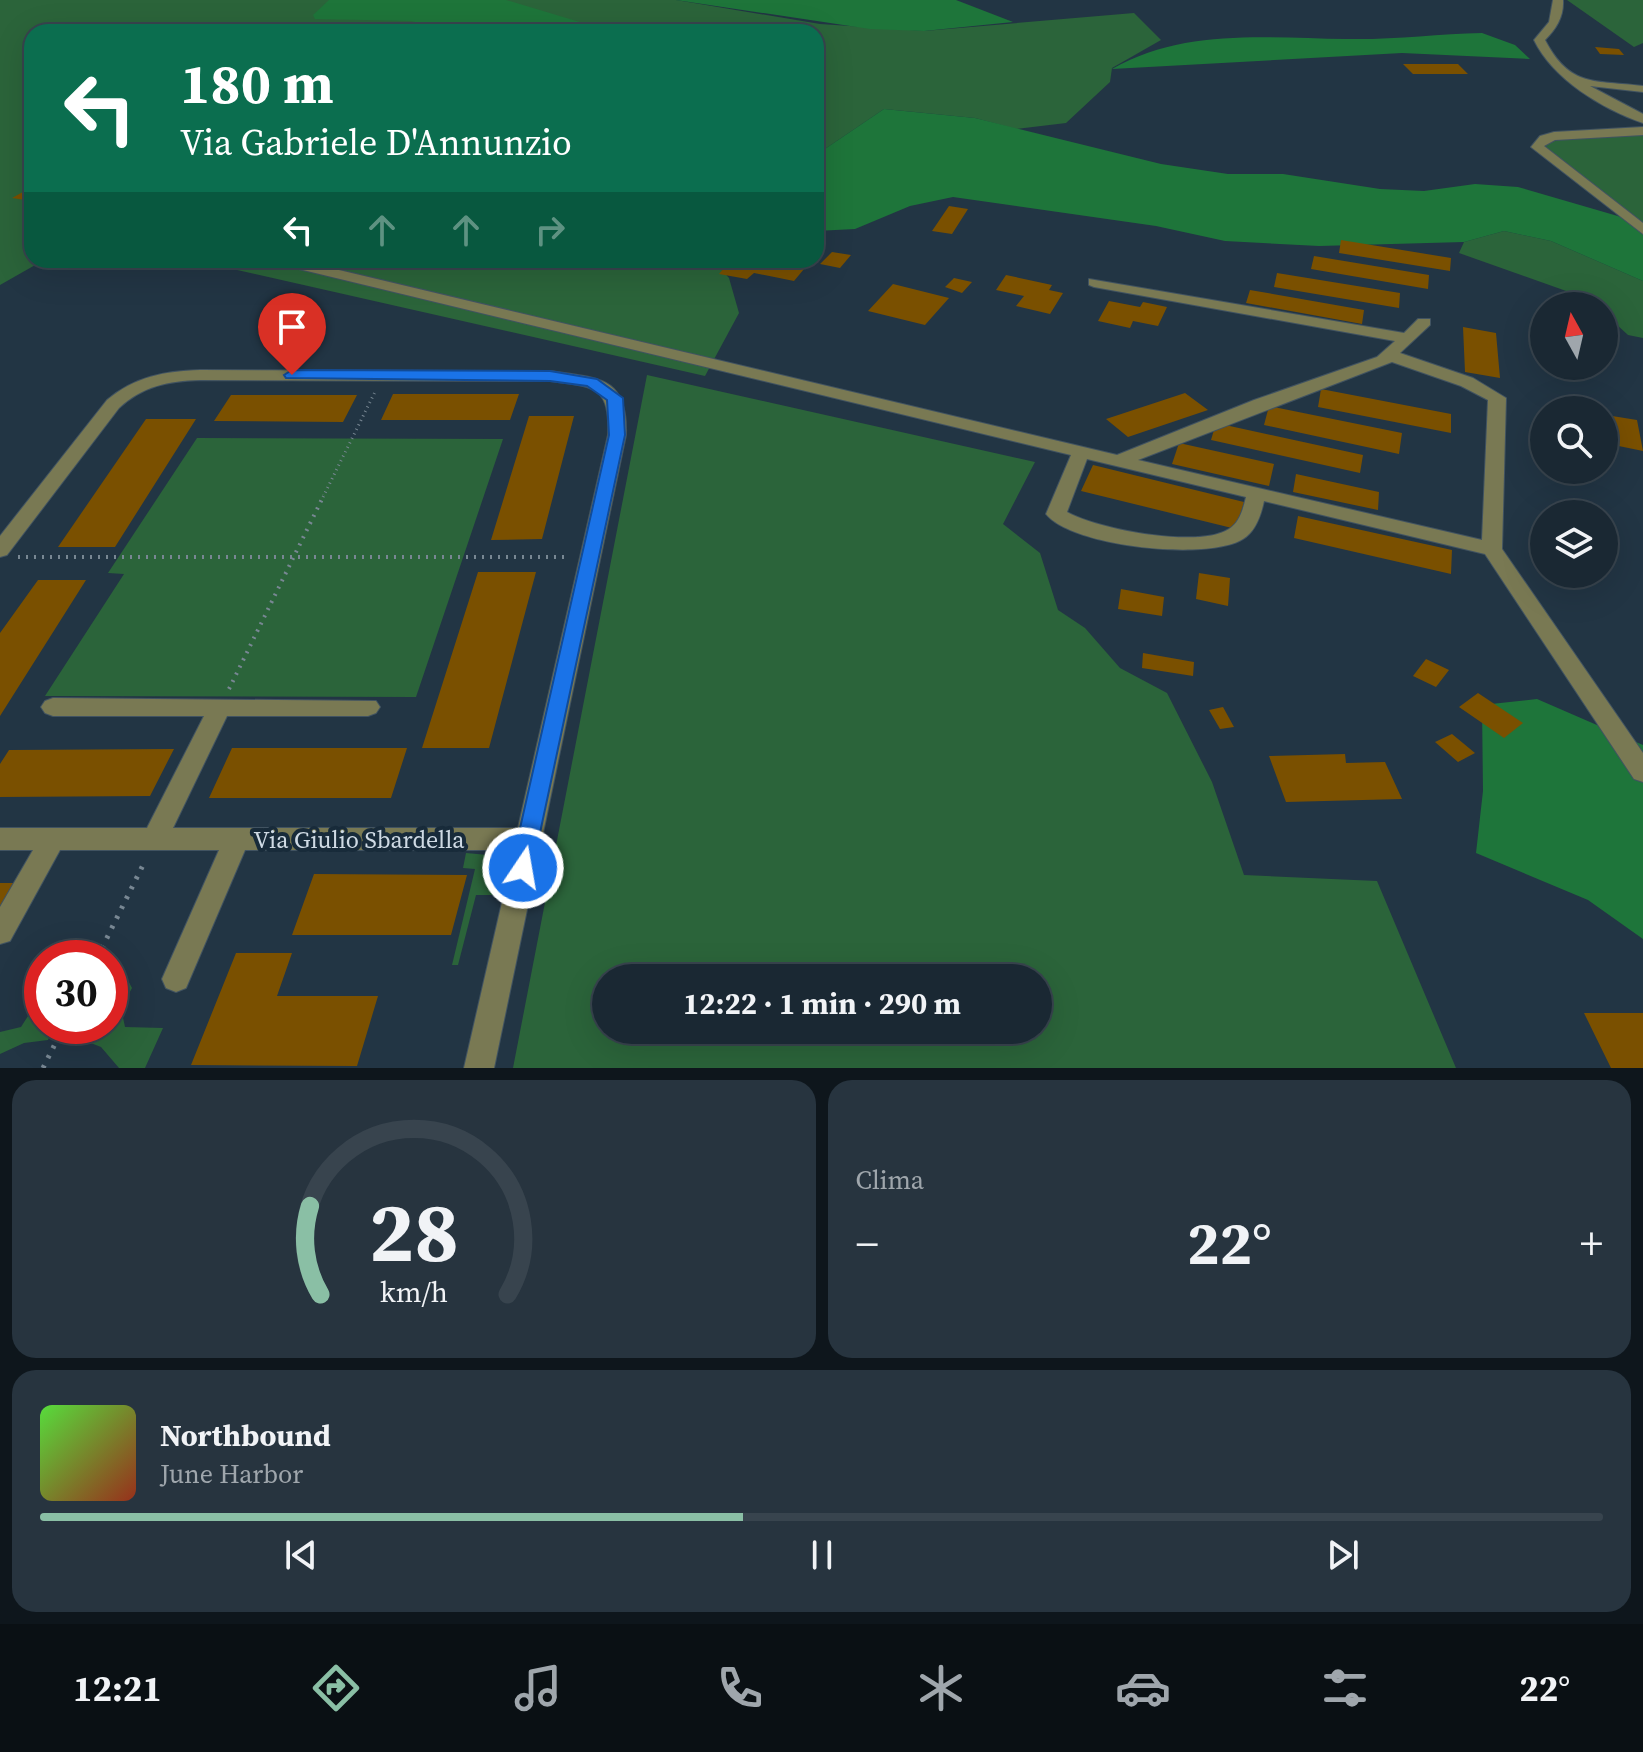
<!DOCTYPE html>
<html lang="it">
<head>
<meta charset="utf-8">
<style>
	:root { --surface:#1a2833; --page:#27343f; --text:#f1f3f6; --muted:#9fa6ac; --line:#38444e; --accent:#8abfa5 }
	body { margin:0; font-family:"Source Serif 4",serif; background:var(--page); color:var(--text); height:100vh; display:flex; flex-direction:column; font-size:30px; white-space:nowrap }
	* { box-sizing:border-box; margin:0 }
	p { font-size:26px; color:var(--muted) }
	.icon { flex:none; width:44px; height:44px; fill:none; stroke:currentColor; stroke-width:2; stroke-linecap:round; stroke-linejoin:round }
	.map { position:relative; height:1068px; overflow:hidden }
	.side { display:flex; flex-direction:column; gap:12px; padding:12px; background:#0e161c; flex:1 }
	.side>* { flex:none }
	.banner { position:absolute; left:24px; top:24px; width:800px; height:244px; border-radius:24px; box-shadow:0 8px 32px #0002,0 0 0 2px var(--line); background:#0b6e4f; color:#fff; overflow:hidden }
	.needle { width:52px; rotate:352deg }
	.tools { position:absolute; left:1530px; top:292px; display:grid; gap:16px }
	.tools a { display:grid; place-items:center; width:88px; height:88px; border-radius:50%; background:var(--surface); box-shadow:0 8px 32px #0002,0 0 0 2px var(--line); font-size:40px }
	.speed { position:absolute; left:24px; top:940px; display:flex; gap:16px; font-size:40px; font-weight:700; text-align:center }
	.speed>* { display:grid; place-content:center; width:104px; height:104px; border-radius:50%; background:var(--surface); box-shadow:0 8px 32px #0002,0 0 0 2px var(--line); line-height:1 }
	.speed .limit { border:12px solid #d22; background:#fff; color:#111 }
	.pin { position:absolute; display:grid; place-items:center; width:68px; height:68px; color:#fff; margin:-82px -34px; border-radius:50% 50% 50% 0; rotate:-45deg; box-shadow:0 0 8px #0007 }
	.pin .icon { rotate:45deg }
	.me { position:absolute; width:88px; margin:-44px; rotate:12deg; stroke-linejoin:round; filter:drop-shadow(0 0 6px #0008) }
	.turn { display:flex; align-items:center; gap:28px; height:168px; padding:0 24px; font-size:36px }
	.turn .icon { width:104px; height:104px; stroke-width:2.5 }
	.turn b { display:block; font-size:56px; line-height:68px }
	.lanes { display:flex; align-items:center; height:76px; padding:0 24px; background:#0003; justify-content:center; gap:40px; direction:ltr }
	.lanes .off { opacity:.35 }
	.big { font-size:60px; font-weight:700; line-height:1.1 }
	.side .tile { flex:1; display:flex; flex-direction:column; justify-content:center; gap:12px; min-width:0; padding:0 28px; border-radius:24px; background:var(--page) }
	.side .dial { align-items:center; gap:0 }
	.dial svg { height:208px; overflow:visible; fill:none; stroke:var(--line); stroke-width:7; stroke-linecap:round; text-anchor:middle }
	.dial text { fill:var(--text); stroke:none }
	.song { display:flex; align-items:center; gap:24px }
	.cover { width:96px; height:96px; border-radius:12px; background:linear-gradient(135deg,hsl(110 70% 55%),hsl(10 70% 35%)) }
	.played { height:8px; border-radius:4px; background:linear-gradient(90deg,var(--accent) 45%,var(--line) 45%) }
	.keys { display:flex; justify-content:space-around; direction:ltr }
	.heat { display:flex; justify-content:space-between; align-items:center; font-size:44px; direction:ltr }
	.side .tiles { flex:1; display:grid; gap:12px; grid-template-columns:1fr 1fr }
	.tile:last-child { grid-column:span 2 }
	.trip { position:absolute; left:592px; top:964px; width:460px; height:80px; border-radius:40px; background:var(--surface); box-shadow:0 8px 32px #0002,0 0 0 2px var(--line); font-weight:700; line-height:80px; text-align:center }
	.dock { display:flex; height:128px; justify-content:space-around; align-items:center; background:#0a1014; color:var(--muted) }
	.dock .icon { width:56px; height:56px }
	.dock .active { color:var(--accent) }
	.dock b { font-size:36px; color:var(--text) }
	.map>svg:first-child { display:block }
	.green { fill:#2b643a; fill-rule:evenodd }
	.forest { fill:#1e753a }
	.building { fill:#7a5000 }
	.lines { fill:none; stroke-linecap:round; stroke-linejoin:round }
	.minor-casing { stroke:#415361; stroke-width:2 }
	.path-far2 { stroke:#788793; stroke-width:3; stroke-dasharray:1 4; stroke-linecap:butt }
	.path-far1 { stroke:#788793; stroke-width:4; stroke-dasharray:2 6; stroke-linecap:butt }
	.path { stroke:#788793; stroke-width:5; stroke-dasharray:3 8; stroke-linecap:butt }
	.minor { fill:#797953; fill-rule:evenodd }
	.route { fill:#1a73e8; stroke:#114b97; stroke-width:2 }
	.labels { text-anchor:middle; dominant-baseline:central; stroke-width:8; stroke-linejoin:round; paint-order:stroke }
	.near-street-label { font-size:24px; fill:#cfdae4; stroke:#182b3a }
</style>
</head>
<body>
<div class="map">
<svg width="1643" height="1068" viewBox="0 0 1643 1068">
	<rect width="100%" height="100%" fill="#223544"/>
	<path class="green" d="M 0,0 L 676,0 L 820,24 L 924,31 L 1134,13 L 1161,40 L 1112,68 L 1110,82 L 1066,123 L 1016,129 L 975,118 L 884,109 L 816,155 L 816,32 L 32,32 L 32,260 L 44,260 L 0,285 Z
		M 1567,0 L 1643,0 L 1643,43 L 1634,47 Z
		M 1643,135 L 1643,230 L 1538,143 L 1544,139 Z
		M 1504,231 L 1551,241 L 1643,281 L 1643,338 L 1628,335 L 1604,313 L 1604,306 L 1592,306 L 1569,292 L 1459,253 L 1464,242 Z
		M 193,260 L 713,260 L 729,278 L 739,313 L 705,376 Z
		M 647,375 L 1035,462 L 1003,524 L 1040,553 L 1058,610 L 1085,628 L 1120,668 L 1167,693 L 1212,782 L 1244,875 L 1377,881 L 1456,1068 L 513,1068 ZM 606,978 L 1038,978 L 1038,1030 L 606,1030 Z
		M 197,438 L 503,439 L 416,697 L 45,696 L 124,574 L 108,573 Z
		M 466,853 L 499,856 L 506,865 L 500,895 L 476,895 L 458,965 L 452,965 L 475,869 L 463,868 Z
		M 110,973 L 124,973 L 132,988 L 121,1008 L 125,1027 L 163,1028 L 145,1068 L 119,1068 L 101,1047 L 78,1038 L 84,1026 L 110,1026 Z
		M 42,1012 L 42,1026 L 54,1026 L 48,1040 L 24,1043 L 0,1054 L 0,1032 L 21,1027 L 28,1016 L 37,1016 Z"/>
	<path class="forest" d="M 329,0 L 506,0 L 613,32 L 454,32 L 411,21 L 315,19 L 313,15 Z
		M 676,0 L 956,0 L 1013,22 L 924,31 L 870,29 Z
		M 1482,33 L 1515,45 L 1530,59 L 1402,53 L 1112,69 C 1184,28 1266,38 1346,39 C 1392,40 1437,34 1482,33 Z
		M 884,109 L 975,118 L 1161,164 L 1228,174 L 1283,174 L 1380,189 L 1424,191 L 1475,184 L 1518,187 L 1628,219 L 1643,230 L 1643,281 L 1551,241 L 1504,231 L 1464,242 L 1319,246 L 1225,241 L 1156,226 L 953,197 L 910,206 L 855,229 L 816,231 L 816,155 Z
		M 1537,699 L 1643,745 L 1643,939 L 1588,900 L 1476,853 L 1483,791 L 1482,705 Z"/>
	<path class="building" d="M 171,25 L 207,29 L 200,32 L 156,32 Z
		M 1595,47 L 1619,49 L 1624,55 L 1600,54 Z
		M 1403,64 L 1458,64 L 1468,74 L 1413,74 Z
		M 32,187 L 32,201 L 12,198 Z
		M 949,206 L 968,209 L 952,234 L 932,231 Z
		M 1341,240 L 1451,258 L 1450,271 L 1339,253 Z
		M 832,252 L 851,255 L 840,268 L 820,264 Z
		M 1314,256 L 1429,275 L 1428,289 L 1311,269 Z
		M 719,260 L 791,260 L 786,265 L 804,269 L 794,281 L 754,273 L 747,279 L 719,274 L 724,268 Z
		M 1277,273 L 1400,293 L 1399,308 L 1274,287 Z
		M 1006,275 L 1052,285 L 1049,290 L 1063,293 L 1050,314 L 1016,306 L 1024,296 L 996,290 Z
		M 954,278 L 972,282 L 962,293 L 945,287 Z
		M 893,284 L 949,298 L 925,325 L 868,311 Z
		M 1250,290 L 1364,310 L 1362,324 L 1246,303 Z
		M 1109,301 L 1140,307 L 1143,302 L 1167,307 L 1158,326 L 1133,321 L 1130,328 L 1098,321 Z
		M 1463,327 L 1496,333 L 1500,378 L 1465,372 Z
		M 1321,389 L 1451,414 L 1451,433 L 1318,407 Z
		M 1185,393 L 1208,410 L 1128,437 L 1106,419 Z
		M 393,394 L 519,394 L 510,420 L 381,420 Z
		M 231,395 L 357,395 L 343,422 L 214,421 Z
		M 1269,406 L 1402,433 L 1399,454 L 1264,425 Z
		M 1606,415 L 1637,420 L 1643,451 L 1604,443 Z
		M 529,416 L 574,416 L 542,539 L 491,540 Z
		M 146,419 L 196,419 L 115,547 L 58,547 Z
		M 1216,423 L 1363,455 L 1360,473 L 1211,440 Z
		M 1179,443 L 1274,464 L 1269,486 L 1172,464 Z
		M 1093,465 L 1244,502 L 1236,529 L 1081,491 Z
		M 1296,474 L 1379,492 L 1378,510 L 1293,492 Z
		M 1298,516 L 1452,550 L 1451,574 L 1294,538 Z
		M 478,572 L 536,572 L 489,748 L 422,748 Z
		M 1199,573 L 1230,578 L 1228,606 L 1196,599 Z
		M 38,580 L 86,580 L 0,716 L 0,633 Z
		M 1121,589 L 1164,597 L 1162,616 L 1118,609 Z
		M 1143,653 L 1194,662 L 1193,676 L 1142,668 Z
		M 1426,659 L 1449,670 L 1436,687 L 1413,676 Z
		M 1478,693 L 1523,723 L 1504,738 L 1459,707 Z
		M 1223,707 L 1234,727 L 1220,729 L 1209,710 Z
		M 1452,734 L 1475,753 L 1458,762 L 1435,742 Z
		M 232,748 L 407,748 L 391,798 L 209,798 Z
		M 174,749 L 150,796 L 0,797 L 0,764 L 9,750 Z
		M 1345,754 L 1346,763 L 1385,762 L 1402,799 L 1286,802 L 1269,756 Z
		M 314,874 L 467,875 L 451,935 L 292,935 Z
		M 0,883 L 20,883 L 0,918 Z
		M 236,953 L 292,953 L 277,996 L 378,996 L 357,1066 L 191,1065 Z
		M 1584,1013 L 1643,1013 L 1643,1068 L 1611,1068 Z"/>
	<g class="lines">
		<defs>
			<path id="minor" d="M 1553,0 L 1563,0 C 1564,17 1556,29 1545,40 C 1570,88 1595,80 1643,86 L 1643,92 L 1590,86 L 1643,114 L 1643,123 C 1602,109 1553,79 1534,40 L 1549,22 Z
				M 1643,127 L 1643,135 L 1555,140 L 1544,146 L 1643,223 L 1643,234 L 1531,147 L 1540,136 L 1554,132 Z
				M 271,260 L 297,260 L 1117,455 L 1254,400 L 1377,357 L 1395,341 L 1094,287 L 1089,285 L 1089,279 L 1404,333 L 1418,319 L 1430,319 L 1430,325 L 1400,353 L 1473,378 L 1506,398 L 1502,549 L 1643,753 L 1643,782 L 1634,779 L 1485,554 L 1264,501 C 1261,515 1256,531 1243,539 C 1209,561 1072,547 1046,514 L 1071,455 L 278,264 ZM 1392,362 L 1461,386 L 1488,400 L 1482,540 L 1138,460 ZM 1087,459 L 1246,497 C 1243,509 1240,522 1229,529 C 1199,549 1097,529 1067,512 Z
				M 200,370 L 550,371 C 599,378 628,376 626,435 L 494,1068 L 464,1068 L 514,850 L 245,850 L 186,988 L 176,992 L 166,988 L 162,979 L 219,850 L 60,850 L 10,941 L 0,944 L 0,907 L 33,850 L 0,850 L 0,828 L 147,828 L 204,716 L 53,716 L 45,713 L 41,707 L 45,701 L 53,698 L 376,701 L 380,707 L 376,713 L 368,716 L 227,716 L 173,828 L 518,828 L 608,435 C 610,385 594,387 550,381 L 200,380 C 168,381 143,386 119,408 L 7,555 L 0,557 L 0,536 L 107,400 C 134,377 165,371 200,370 Z"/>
		</defs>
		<use href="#minor" class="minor-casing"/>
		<path class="path-far2" d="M 323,497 L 375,392"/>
		<path class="path-far1" d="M 18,557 L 570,557
			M 229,689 L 324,495"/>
		<path class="path" d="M 97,958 L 144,863
			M 43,1068 L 64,1026"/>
		<use href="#minor" class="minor"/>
	</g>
	<path class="route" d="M 292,370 L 550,371 L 597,379 L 623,398 L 625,435 L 531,875 L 523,878 L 514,875 L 511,868 L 609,435 L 607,400 L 587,386 L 550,381 L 286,378 L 284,375 Z"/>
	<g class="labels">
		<g class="near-street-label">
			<text x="359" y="839">Via Giulio Sbardella</text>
		</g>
	</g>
</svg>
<div class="tools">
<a><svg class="needle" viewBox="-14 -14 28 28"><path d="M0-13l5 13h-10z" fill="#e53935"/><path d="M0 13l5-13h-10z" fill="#9fa6ac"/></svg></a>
<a><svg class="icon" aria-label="search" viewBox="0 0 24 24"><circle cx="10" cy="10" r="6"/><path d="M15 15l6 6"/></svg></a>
<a><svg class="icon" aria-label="layers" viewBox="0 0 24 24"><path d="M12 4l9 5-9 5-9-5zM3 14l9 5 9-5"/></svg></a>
</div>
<div class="speed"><div class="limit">30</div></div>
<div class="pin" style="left:292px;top:375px;background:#d93025"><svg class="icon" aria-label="arrive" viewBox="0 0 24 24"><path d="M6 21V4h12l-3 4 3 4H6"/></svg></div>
<svg class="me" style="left:523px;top:868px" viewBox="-20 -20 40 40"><circle r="17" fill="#1a73e8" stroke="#fff" stroke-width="3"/><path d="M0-11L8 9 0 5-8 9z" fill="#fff"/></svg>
<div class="trip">12:22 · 1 min · 290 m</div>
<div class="banner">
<div class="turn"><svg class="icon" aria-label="left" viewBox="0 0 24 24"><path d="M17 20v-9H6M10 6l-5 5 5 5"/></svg><div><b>180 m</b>Via Gabriele D'Annunzio</div></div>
<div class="lanes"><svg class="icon" aria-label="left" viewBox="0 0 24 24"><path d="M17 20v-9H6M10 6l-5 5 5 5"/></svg><svg class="icon off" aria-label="ahead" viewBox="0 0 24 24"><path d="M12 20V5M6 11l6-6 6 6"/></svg><svg class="icon off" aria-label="ahead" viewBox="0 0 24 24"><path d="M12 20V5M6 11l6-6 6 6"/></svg><svg class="icon off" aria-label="right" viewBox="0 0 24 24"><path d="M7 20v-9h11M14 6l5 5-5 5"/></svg></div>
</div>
</div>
<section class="side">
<div class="tiles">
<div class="tile dial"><svg viewBox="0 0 100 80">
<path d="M14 69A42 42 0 1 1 86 69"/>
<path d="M14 69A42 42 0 0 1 10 35" stroke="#8abfa5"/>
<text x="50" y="56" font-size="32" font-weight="700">28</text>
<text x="50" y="72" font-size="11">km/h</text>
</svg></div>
<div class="tile"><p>Clima</p>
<div class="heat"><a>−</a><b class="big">22°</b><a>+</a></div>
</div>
<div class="tile">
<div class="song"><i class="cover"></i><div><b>Northbound</b><p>June Harbor</p></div></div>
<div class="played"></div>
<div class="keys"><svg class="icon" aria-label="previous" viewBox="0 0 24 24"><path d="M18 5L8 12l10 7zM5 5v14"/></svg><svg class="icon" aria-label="pause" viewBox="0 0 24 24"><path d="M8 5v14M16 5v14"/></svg><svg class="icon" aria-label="next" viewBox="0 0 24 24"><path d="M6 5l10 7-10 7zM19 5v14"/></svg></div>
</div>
</div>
</section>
<nav class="dock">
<b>12:21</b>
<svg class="icon active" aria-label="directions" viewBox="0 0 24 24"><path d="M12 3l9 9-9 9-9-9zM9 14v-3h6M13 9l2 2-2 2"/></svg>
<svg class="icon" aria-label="music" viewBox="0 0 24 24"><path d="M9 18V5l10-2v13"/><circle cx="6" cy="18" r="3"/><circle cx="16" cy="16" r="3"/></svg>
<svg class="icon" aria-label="phone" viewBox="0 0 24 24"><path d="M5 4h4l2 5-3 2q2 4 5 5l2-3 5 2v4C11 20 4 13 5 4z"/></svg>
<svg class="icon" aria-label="climate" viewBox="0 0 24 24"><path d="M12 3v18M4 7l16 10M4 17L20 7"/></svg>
<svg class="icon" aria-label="car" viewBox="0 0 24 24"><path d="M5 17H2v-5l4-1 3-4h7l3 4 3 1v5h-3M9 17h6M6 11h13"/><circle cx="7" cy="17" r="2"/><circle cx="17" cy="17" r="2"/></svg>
<svg class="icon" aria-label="filters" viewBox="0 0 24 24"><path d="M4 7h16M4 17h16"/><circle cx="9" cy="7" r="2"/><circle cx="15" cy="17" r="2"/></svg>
<b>22°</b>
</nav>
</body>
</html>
